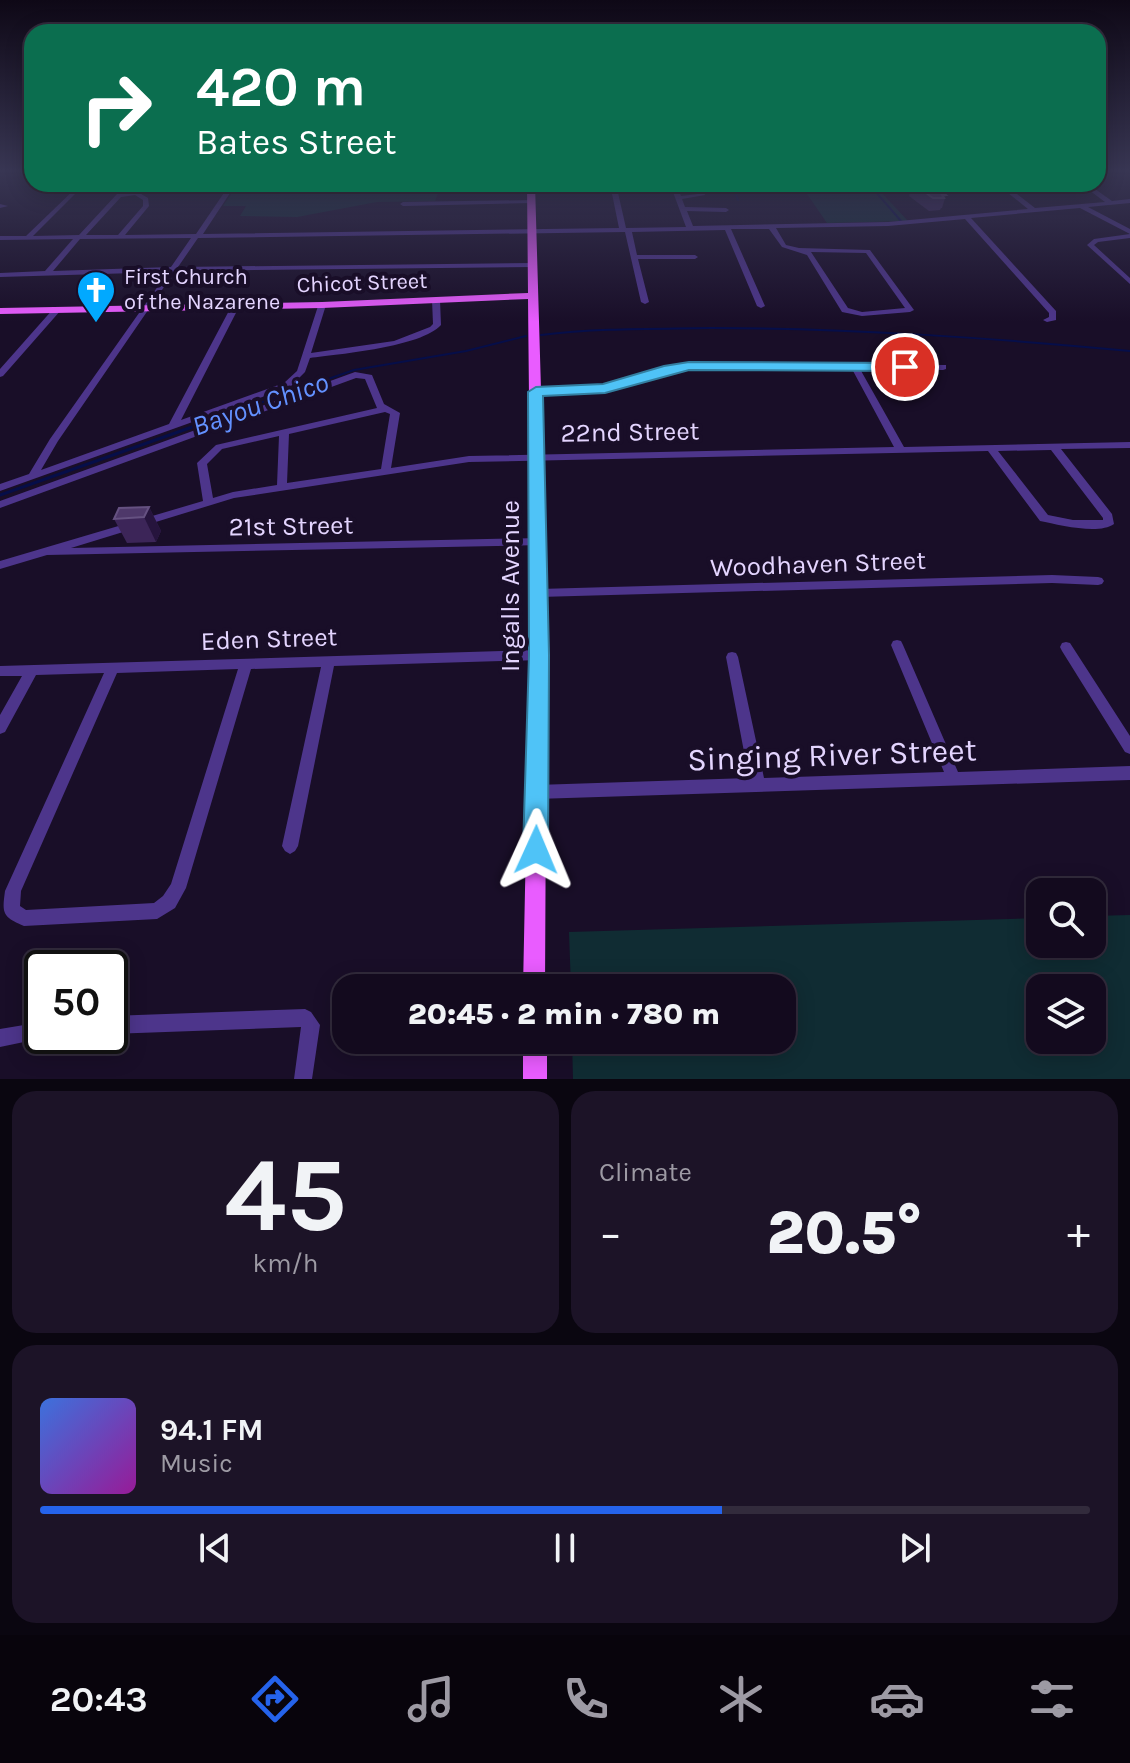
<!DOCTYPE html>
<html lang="en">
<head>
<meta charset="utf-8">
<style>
	:root { --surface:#130a1e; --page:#1c1327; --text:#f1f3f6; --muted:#9d9aa4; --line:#322b3c; --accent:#2563eb }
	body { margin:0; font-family:Karla,sans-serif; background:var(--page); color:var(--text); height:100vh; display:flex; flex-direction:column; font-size:30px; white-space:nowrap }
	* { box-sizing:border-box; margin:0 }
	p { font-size:26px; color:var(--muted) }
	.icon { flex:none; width:44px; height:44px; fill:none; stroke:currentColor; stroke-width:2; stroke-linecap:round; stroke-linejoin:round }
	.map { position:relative; height:1079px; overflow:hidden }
	.sheet { display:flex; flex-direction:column; gap:12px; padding:12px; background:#0a0610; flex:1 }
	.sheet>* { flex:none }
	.top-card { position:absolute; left:24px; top:24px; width:1082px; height:168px; border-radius:24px; box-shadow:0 4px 20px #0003,0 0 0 2px var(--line); background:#0b6e4f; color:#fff; overflow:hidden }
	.controls { position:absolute; left:1026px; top:878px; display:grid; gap:16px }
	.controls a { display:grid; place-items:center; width:80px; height:80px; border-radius:16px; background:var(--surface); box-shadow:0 4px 20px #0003,0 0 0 2px var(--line); font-size:40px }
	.speed { position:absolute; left:24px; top:950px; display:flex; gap:16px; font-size:40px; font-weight:700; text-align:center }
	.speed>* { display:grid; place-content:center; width:104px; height:104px; border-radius:50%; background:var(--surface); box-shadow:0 4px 20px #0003,0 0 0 2px var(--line); line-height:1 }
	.speed .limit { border:4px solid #111; border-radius:12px; background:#fff; color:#111 }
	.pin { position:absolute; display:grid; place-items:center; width:68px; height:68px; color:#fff; margin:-34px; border:4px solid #fff; border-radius:50%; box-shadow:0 2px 8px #0007 }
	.me { position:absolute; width:88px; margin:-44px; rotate:1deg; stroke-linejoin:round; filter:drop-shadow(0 0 6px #0008) }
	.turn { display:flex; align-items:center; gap:28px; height:168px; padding:0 40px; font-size:36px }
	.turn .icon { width:104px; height:104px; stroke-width:2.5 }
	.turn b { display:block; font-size:56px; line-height:68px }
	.big { font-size:60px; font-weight:800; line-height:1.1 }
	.sheet .widget { flex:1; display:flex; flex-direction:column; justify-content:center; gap:12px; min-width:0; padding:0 28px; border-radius:24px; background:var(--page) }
	.sheet .dial { align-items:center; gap:0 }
	.dial b { font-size:104px; line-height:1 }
	.song { display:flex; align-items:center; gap:24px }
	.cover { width:96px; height:96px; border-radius:12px; background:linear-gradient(135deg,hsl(220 70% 55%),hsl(300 70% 35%)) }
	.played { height:8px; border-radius:4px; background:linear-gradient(90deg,var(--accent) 65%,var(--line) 65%) }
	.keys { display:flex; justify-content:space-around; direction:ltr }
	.heat { display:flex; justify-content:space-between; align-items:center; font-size:44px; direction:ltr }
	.sheet .tiles { flex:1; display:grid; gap:12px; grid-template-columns:1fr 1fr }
	.widget:last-child { grid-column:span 2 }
	.trip { position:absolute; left:332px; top:974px; width:464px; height:80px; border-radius:24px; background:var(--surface); box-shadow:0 4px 20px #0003,0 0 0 2px var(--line); font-weight:800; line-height:80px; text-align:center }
	.dock { display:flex; height:128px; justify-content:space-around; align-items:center; background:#08040c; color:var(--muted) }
	.dock .icon { width:56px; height:56px }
	.dock .active { color:var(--accent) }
	.dock b { font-size:36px; color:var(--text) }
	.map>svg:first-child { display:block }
	.green { fill:#102c33; fill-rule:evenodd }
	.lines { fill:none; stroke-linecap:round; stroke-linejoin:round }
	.stream-far1 { stroke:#060e49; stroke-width:2 }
	.stream { stroke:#060e49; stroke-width:3 }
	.minor { fill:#4d358b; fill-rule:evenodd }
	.major { fill:#e95cff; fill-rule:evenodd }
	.wall { fill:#3c2558 }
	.shaded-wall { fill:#26143d }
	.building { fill:#4e386a; stroke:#655181; stroke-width:2 }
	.route { fill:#4fc3f7; stroke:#337fa1; stroke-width:2 }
	.labels { text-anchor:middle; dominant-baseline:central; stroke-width:8; stroke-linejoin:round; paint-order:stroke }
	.far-poi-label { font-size:22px; fill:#e4d5ff; stroke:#190e28; text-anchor:start }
	.far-street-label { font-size:22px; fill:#e4d5ff; stroke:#190e28 }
	.street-label { font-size:26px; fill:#e4d5ff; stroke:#190e28 }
	.water-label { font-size:28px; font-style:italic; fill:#6391ff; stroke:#190e28 }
	.near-street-label { font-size:32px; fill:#e4d5ff; stroke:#190e28 }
</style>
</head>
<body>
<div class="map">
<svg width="1130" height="1079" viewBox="0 0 1130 1079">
	<rect width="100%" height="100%" fill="#190e28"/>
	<path class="green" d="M 238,184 L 442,184 L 435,201 L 377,202 L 297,217 L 240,216 L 246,206 L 223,206 Z
		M 869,184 L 948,184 L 952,189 L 880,191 L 908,221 L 827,223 L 807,194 L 875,192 Z
		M 1130,915 L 1130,1079 L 573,1079 L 572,1040 L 782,1040 L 782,988 L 571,988 L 569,932 L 1040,918 L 1040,944 L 1092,944 L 1092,916 ZM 1092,988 L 1092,1040 L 1040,1040 L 1040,988 Z"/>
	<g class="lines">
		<path class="stream-far1" d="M 734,190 L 738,200
			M 875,191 L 901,221
			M 541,335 C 598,328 654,329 711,328 C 852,328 990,338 1130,351
			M 234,412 L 354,370 L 466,351 L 526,336"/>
		<path class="stream" d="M 0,495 L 240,410"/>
		<path class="minor" d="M 230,184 L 236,184 L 203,234 L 619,228 L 610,184 L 616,184 L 626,228 L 686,227 L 670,184 L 676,184 L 681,196 L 698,194 L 694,184 L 700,184 L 705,195 L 682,199 L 685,207 L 726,208 L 729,210 L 726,212 L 687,211 L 693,226 L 888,222 L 1028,209 L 997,184 L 1004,184 L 1035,208 L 1105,202 L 1081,184 L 1088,184 L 1112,201 L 1130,199 L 1130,203 L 1088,207 L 1130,229 L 1130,234 L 1080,208 L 971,218 L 1056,311 L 1056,320 L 1047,322 L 1043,320 L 1049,317 L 1049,313 L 965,219 L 888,226 L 776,228 L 786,245 L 799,248 L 870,250 L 914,310 L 910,312 L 862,316 L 842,312 L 807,255 L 782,247 L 769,229 L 731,229 L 765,306 L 761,308 L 757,306 L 725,230 L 632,232 L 637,255 L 695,255 L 698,257 L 695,259 L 638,259 L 649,302 L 645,304 L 641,302 L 625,232 L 198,238 L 178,267 L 533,263 L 537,265 L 533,267 L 175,271 L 58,441 L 41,470 L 169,424 L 232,305 L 239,307 L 181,420 L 284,383 L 297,371 L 319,303 L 326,305 L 311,353 L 394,341 L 430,327 L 433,324 L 432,300 L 436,298 L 440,300 L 441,325 C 421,347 340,354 310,358 L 305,372 L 290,387 L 0,491 L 0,484 L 29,474 L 50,439 L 168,272 L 0,277 L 0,273 L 45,271 L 73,239 L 0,240 L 0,236 L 26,236 L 78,186 L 80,187 L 80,189 L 33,236 L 79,235 L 117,194 L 136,191 L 148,198 L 149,206 L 125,235 L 196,234 ZM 135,195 L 143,200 L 143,206 L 118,235 L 86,235 L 121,197 ZM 191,238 L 171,267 L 53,271 L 80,239 ZM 811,252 L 866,253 L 905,308 L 862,312 L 848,308 Z
			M 534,200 L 534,202 L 532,203 L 403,206 L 400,204 L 403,202 Z
			M 0,204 L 8,206 L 0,208 Z
			M 1130,234 L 1130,238 L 1098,242 L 1094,245 L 1130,278 L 1130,284 L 1087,245 L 1094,239 Z
			M 54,308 L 61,310 L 3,376 L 0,377 L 0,369 Z
			M 689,363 L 946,365 L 946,369 L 943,370 L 860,369 L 904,447 L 1130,442 L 1130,448 L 1061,449 L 1112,514 L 1114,524 C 1099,535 1059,525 1040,521 L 988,451 L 469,462 L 234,498 L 71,548 L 538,538 L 542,539 L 544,542 L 542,545 L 47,555 L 0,569 L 0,561 L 203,501 L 197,463 L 216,445 L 377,408 L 365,379 L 356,378 L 0,508 L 0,501 L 355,372 L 372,375 L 384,404 L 400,413 L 391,468 L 469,456 L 894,447 L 852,369 L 689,369 L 670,371 L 605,392 L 536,395 L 532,392 L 536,389 L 604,386 L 666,367 ZM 385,412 L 390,414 L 381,469 L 287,483 L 289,434 ZM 279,436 L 277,485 L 233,492 L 213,498 L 207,464 L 222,449 ZM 1051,450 L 1103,518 L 1103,520 L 1073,520 L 1048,515 L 998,451 Z
			M 1052,575 L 1098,577 L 1102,578 L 1104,581 L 1102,584 L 1098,585 L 1052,583 L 539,597 L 535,596 L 533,593 L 535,590 L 539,589 Z
			M 897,640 L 901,641 L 903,645 L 958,772 L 1130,766 L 1130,780 L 536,799 L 531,797 L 529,792 L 531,787 L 536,785 L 749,778 L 726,657 L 728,653 L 732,652 L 736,653 L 738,657 L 764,778 L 944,772 L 891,645 L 893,641 Z
			M 1066,642 L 1070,643 L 1130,736 L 1130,754 L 1125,752 L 1062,651 L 1060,647 L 1062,643 Z
			M 539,650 L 543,651 L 545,655 L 543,659 L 539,660 L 334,666 L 298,846 L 295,851 L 290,854 L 285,851 L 282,846 L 321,667 L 251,669 L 186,888 L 175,908 L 157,919 L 24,926 C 2,917 2,913 5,891 L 104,673 L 36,675 L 5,732 L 0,734 L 0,715 L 22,676 L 0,676 L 0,666 ZM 238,669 L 171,884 L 163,896 L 154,903 L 26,910 L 20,906 L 21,891 L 117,673 Z
			M 305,1009 L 311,1012 L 320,1025 L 312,1079 L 294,1079 L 301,1027 L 110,1034 L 110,1016 Z
			M 42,1022 L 42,1036 L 49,1036 L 48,1037 L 0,1047 L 0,1029 Z"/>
		<path class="major" d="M 527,184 L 535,184 L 547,596 L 545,988 L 523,988 L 531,596 L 528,299 L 322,308 L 0,314 L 0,308 L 322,302 L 528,293 Z
			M 523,1040 L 547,1040 L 547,1079 L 523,1079 Z"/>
	</g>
	<path class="wall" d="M 913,184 L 946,195 L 942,208 L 941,208 L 940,210 L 929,211 L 909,196 Z
		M 149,507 L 161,531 L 156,542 L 127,543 L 114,519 Z"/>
	<path class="shaded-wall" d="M 149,507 L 161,531 L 156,542 L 144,517 Z"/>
	<path class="building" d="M 914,184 L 934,184 L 946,195 L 942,195 L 944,198 L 933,198 Z
		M 149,507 L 144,517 L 114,519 L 119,508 Z"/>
	<linearGradient id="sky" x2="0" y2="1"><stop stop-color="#0e0816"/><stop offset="0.53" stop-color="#383653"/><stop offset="1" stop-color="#383653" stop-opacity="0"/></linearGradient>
	<rect width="1130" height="322" fill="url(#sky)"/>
	<path class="route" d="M 689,362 L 905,363 L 912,367 L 905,371 L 689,370 L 605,393 L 543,396 L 549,655 L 548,850 L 545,859 L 536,863 L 527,859 L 523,850 L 529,655 L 528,392 L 536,387 L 603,384 L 664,366 Z"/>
	<defs>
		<symbol id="church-pin" viewBox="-11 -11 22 30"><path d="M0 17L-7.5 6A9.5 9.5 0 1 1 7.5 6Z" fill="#01a9ff" stroke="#190e28"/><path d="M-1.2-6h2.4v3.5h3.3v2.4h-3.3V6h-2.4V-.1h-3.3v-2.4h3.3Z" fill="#fff"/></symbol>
	</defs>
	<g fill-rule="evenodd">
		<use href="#church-pin" x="74" y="268" width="44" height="60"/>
	</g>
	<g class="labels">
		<g class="far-poi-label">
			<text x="124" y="277">First Church<tspan x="124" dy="25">of the Nazarene</tspan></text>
		</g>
		<g class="far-street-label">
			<text transform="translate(362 283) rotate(-2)">Chicot Street</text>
		</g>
		<g class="street-label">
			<text transform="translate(630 432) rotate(-1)">22nd Street</text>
			<text transform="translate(291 526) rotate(-1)">21st Street</text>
			<text transform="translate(818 564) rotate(-2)">Woodhaven Street</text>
			<text transform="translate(510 586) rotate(-90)">Ingalls Avenue</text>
			<text transform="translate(269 639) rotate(-2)">Eden Street</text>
		</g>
		<g class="water-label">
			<text transform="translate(260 404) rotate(-19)">Bayou Chico</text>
		</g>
		<g class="near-street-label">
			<text transform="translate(832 755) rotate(-2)">Singing River Street</text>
		</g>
	</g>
</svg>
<div class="controls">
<a><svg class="icon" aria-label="search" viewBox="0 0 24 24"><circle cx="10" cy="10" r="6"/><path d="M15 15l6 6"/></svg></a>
<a><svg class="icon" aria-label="layers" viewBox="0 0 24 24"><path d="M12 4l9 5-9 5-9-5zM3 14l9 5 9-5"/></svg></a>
</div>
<div class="speed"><div class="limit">50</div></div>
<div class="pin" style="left:905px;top:367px;background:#d93025"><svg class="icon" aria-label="arrive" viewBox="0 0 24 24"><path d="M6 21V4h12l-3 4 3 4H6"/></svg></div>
<svg class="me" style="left:536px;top:850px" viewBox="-20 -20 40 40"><path d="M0-17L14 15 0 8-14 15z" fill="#4fc3f7" stroke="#fff" stroke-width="4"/></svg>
<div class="trip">20:45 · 2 min · 780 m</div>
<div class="top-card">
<div class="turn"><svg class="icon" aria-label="right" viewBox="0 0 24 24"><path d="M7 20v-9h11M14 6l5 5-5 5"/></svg><div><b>420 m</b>Bates Street</div></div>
</div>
</div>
<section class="sheet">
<div class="tiles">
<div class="widget dial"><b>45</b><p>km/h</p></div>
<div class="widget"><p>Climate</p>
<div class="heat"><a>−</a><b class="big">20.5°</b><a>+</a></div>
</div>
<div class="widget">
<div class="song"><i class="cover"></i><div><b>94.1 FM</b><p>Music</p></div></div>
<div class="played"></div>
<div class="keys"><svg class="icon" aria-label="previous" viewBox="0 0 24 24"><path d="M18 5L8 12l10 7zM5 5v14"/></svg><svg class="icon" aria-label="pause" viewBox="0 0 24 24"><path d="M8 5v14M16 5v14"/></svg><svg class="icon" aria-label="next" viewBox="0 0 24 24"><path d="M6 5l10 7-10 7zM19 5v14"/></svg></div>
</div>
</div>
</section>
<nav class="dock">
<b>20:43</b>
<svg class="icon active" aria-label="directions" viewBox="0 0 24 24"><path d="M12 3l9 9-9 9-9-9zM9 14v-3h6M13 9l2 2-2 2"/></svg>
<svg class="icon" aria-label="music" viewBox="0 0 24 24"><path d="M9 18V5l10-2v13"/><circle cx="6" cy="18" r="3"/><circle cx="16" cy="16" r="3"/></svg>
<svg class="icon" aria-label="phone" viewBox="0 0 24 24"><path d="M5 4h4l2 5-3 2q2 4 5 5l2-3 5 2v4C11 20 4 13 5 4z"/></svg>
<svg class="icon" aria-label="climate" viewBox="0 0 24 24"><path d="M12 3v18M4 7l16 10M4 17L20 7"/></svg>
<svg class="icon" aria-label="car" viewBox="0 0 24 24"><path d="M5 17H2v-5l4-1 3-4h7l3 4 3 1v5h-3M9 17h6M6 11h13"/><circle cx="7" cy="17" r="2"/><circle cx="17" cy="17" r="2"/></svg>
<svg class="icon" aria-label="filters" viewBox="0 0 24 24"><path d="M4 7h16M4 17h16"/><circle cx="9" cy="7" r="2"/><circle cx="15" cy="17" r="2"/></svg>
</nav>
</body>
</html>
